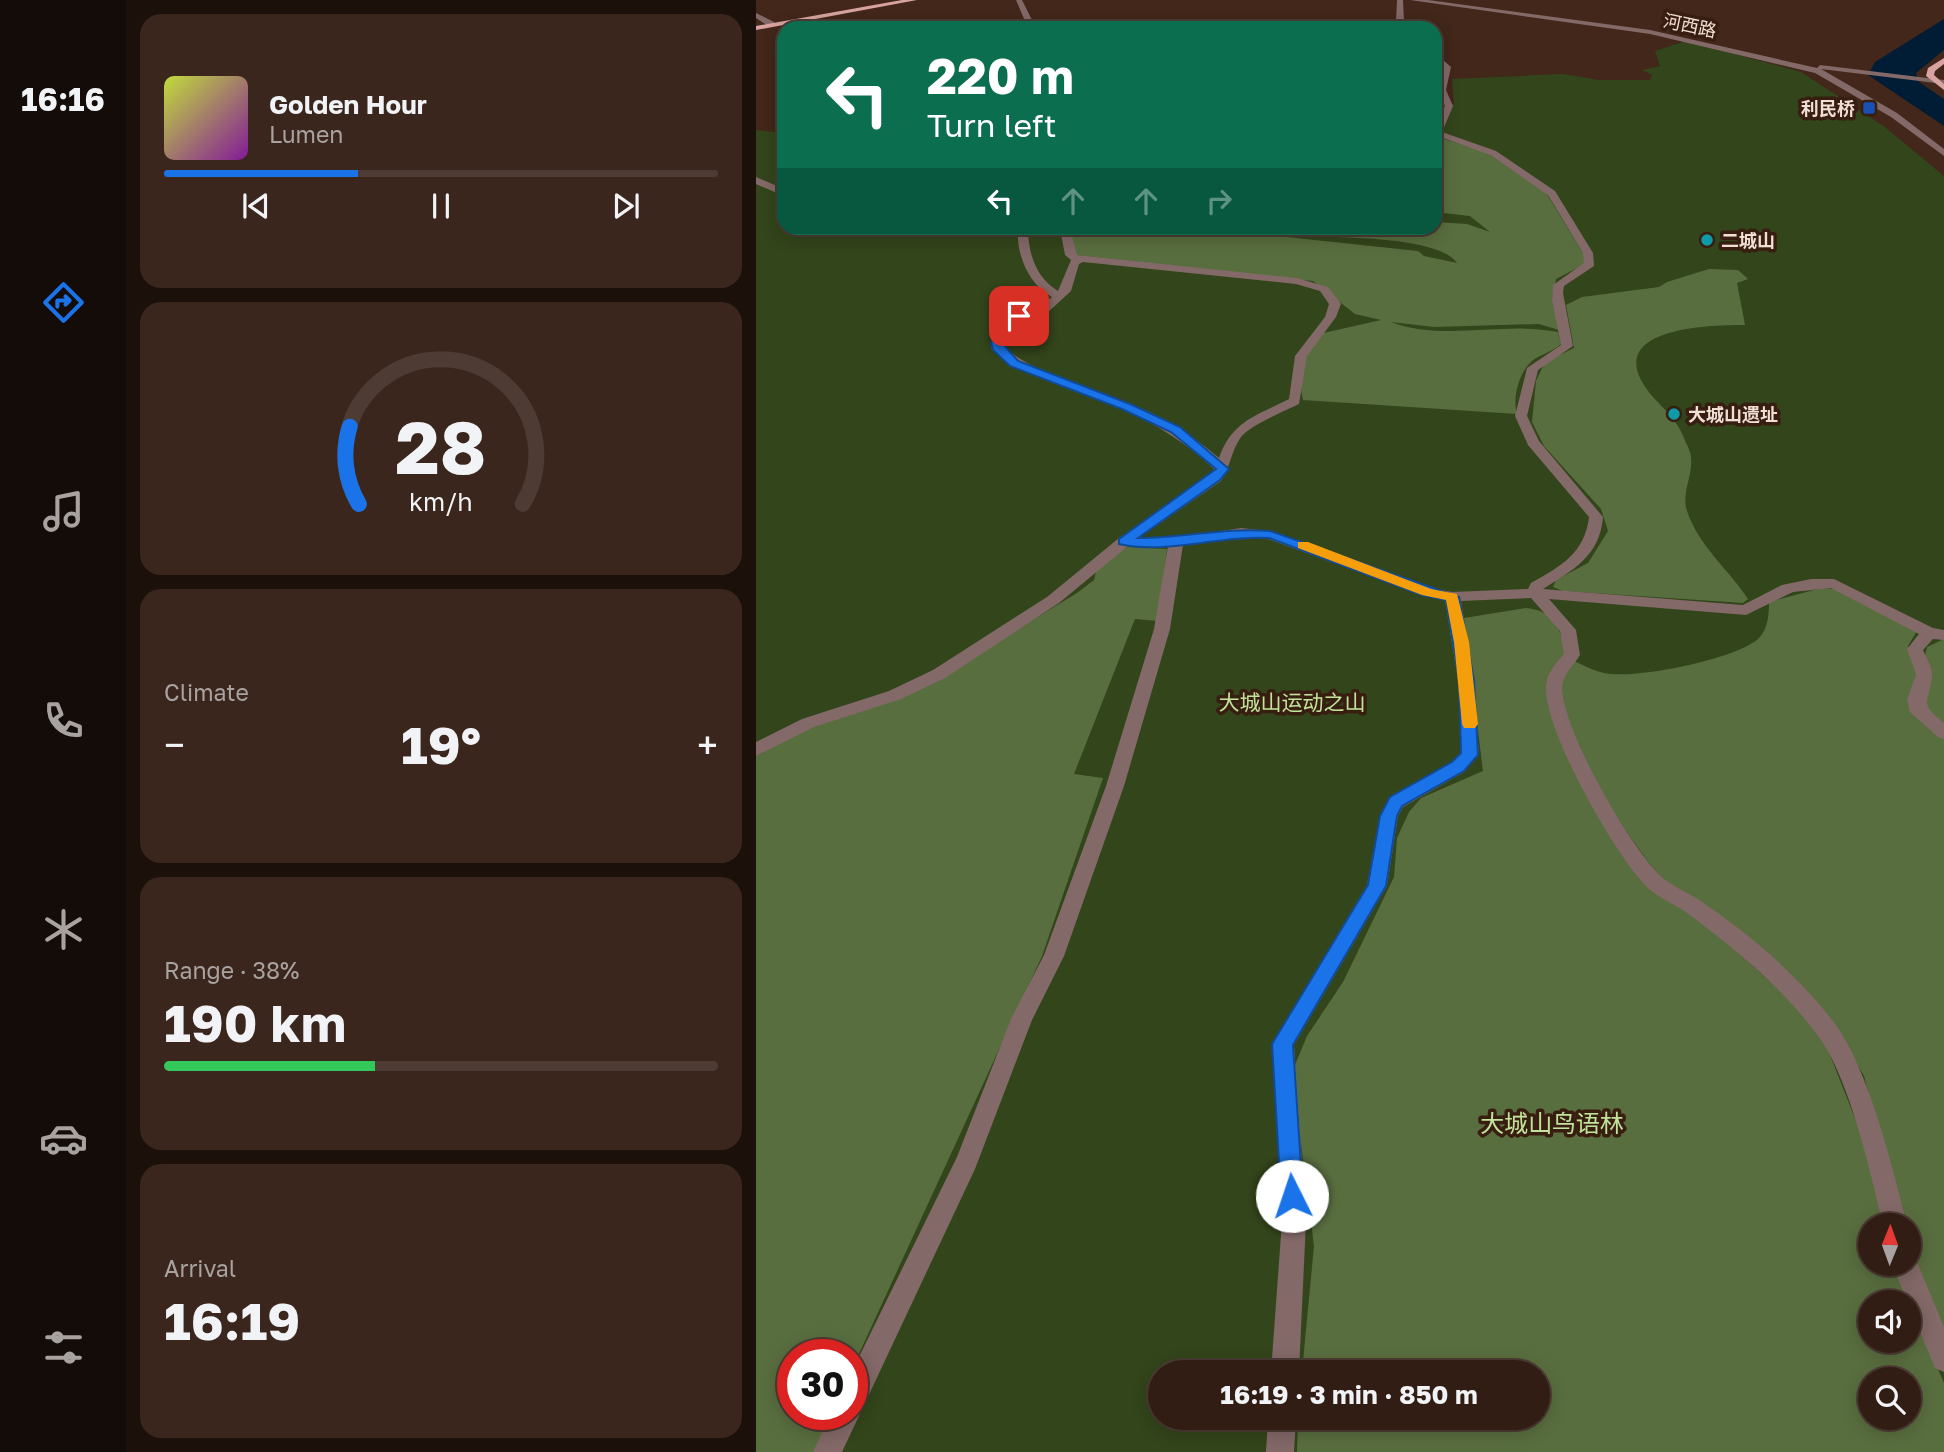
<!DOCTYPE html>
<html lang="en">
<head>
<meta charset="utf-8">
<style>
	:root { --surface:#321d14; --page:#3a261d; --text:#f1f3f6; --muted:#a8a2a0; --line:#4d3b34; --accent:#1a73e8 }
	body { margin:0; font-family:"Golos Text","Noto Sans SC",sans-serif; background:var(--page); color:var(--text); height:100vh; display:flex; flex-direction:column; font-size:26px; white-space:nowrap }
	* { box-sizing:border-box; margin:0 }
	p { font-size:23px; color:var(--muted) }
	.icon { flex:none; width:38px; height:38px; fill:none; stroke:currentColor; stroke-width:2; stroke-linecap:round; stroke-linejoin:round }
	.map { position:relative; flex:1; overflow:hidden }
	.panel { display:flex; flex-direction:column; gap:14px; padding:14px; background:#1c100b; width:630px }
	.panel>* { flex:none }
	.guide { position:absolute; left:21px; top:21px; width:665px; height:214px; border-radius:21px; box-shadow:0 4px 18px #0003,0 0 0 2px var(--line); background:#0b6e4f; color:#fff; overflow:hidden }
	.needle { width:46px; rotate:1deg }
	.buttons { position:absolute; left:1102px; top:1213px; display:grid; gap:14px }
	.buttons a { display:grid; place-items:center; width:63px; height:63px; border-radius:50%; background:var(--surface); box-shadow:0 4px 18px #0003,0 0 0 2px var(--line); font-size:35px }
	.speed { position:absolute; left:21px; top:1339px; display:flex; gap:14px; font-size:35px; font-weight:700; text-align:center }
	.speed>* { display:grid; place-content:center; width:91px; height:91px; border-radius:50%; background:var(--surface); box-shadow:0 4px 18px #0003,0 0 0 2px var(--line); line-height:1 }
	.speed .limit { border:10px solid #d22; background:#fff; color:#111 }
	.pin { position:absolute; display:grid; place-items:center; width:60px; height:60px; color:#fff; margin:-30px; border-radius:14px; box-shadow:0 4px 10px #0006 }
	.me { position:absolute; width:77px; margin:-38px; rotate:356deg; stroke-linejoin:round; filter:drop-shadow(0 0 5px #0008) }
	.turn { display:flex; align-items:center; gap:24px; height:147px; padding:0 35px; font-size:32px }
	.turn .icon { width:91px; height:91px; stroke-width:2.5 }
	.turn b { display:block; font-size:49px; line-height:60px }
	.lanes { display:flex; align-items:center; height:66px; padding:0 35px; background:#0003; justify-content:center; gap:35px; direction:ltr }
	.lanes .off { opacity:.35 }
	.big { font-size:52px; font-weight:700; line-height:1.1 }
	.panel .widget { flex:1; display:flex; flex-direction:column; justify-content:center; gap:10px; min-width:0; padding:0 24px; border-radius:21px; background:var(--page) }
	.panel .dial { align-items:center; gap:0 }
	.dial svg { height:182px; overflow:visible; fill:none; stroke:var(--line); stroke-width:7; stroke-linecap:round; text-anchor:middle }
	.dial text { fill:var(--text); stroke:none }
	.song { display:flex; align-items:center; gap:21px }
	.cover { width:84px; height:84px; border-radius:10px; background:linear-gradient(135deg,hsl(70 70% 55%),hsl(290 70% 35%)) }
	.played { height:7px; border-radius:4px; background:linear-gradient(90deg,var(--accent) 35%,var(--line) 35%) }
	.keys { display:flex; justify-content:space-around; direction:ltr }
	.heat { display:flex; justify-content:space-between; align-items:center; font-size:38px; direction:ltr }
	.charge { height:10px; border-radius:5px; background:linear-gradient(90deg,#34c759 38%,var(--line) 0) }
	.trip { position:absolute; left:392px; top:1360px; width:402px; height:70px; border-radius:35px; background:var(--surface); box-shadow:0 4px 18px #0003,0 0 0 2px var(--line); font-weight:700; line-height:70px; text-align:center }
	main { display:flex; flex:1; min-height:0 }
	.dock { display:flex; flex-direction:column; width:126px; justify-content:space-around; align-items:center; background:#140c08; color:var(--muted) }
	.dock .icon { width:49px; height:49px }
	.dock .current { color:var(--accent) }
	.dock b { font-size:32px; color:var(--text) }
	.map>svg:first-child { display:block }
	.green { fill:#33451b; fill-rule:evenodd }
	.forest { fill:#596e3f; fill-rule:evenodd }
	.water { fill:#011c35 }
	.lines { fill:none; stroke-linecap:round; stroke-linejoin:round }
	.minor { fill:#836968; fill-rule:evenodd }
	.major { fill:#d8a3a0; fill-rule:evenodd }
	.route { fill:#1a73e8; stroke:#114b97; stroke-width:2 }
	.slow { fill:#f59e0b }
	.transit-dot { fill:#1a4fb4; stroke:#371e10; stroke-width:2.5 }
	.culture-dot { fill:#0f9aa8; stroke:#371e10; stroke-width:2.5 }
	.labels { text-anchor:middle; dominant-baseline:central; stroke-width:7; stroke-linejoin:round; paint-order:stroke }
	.far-street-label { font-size:18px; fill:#f1dfd6; stroke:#371e10 }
	.far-poi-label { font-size:18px; font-weight:bold; fill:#f1dfd6; stroke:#371e10; text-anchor:start }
	.park-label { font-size:21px; fill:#c1e49a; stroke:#371e10 }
	.near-park-label { font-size:24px; fill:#c1e49a; stroke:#371e10 }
</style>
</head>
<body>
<main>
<nav class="dock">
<b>16:16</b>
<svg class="icon current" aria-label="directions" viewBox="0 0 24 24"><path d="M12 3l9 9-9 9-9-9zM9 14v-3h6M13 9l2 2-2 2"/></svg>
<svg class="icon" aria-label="music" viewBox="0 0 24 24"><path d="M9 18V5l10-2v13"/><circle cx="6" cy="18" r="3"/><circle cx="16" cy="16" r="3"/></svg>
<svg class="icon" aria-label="phone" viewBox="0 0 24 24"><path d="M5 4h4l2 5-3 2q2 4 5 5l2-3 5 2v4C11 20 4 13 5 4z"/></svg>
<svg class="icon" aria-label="climate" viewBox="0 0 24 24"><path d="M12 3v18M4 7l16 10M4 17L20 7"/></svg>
<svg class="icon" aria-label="car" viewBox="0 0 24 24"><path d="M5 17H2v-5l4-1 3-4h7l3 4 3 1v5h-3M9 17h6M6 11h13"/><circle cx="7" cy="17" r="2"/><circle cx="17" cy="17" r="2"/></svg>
<svg class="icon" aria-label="filters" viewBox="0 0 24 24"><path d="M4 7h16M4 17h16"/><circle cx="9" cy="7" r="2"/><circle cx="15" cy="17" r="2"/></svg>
</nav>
<section class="panel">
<div class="widget">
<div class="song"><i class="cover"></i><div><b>Golden Hour</b><p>Lumen</p></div></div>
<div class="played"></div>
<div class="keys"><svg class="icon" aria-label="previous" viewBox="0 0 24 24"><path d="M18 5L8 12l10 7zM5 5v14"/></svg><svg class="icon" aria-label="pause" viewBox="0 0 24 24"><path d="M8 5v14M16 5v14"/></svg><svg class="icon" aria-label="next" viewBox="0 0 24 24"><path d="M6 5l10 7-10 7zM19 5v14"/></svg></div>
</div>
<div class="widget dial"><svg viewBox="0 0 100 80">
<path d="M14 69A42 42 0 1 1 86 69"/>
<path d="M14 69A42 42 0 0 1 10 35" stroke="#1a73e8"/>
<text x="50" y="56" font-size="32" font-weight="700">28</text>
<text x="50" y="72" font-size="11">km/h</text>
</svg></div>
<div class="widget"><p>Climate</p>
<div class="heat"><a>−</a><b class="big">19°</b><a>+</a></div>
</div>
<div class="widget"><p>Range · 38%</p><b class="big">190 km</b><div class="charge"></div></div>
<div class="widget"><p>Arrival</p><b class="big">16:19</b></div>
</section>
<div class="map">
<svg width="1188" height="1452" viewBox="0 0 1188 1452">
	<rect width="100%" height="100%" fill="#42271a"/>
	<path class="green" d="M 930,41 L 1045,72 L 1129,127 L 1188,176 L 1188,1452 L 0,1452 L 0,130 L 28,133 L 28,228 L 679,228 L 679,106 L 698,104 L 696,79 L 807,74 L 843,80 L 894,80 L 896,75 L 886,70 L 904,66 L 899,51 ZM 1115,1225 L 1153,1225 L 1153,1264 L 1115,1264 ZM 1115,1302 L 1153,1302 L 1153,1340 L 1115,1340 ZM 37,1354 L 96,1354 L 96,1414 L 37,1414 ZM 404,1372 L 782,1372 L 782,1418 L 404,1418 ZM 1115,1379 L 1153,1379 L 1153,1418 L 1115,1418 Z"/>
	<path class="forest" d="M 679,136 L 729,152 L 789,191 L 830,258 L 829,264 L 800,279 L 796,298 L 803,330 L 783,324 L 678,327 L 635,322 C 687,342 748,321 802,332 L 805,344 C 796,352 785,354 776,361 C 763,372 756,398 761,414 L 547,400 C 541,376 549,354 563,334 L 625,320 L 599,314 L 557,281 L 320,255 L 314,233 L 309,228 L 412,228 L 460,234 L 465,230 L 662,251 L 668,256 L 701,263 C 685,238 591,237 562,237 C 537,237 511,230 487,228 L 679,228 L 679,222 L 711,224 L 734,232 L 714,216 L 679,212 Z
		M 953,269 L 982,270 L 992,279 L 981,283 L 989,325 C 960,325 860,326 884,378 C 894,400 919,413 928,438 C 930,444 935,451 935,458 C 937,476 925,493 931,511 C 942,545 973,570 992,599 L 987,603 L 807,591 L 797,587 L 800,580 L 832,563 L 852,531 L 845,509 L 788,446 L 776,422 L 780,381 L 789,362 L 818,348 L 810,305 L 826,297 L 903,287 L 911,282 Z
		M 371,547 L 411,549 L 402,621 L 379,619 L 318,774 L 347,778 L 286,956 L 96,1369 L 96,1354 L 37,1354 L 37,1414 L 76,1414 L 58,1452 L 0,1452 L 0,756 L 55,727 L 160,691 L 321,593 L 338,580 L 341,567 Z
		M 1066,588 L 1079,589 L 1162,629 L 1152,646 L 1161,670 L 1152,704 L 1188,738 L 1188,1339 C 1171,1300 1153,1269 1153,1225 L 1146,1225 L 1108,1076 L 1074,1018 L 905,877 C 874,842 808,741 804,694 C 803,681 810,670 818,661 C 827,665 838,671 848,673 C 877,680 982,659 1003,638 C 1012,629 1013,614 1013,602 Z
		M 770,608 C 799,611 805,627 809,655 L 790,682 L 877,866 L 931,907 L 1046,1010 L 1072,1050 L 1102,1126 L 1131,1225 L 1115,1225 L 1115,1264 L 1137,1264 L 1153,1302 L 1115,1302 L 1115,1340 L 1153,1340 L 1153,1303 L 1188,1383 L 1188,1452 L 541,1452 L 542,1418 L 782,1418 L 782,1372 L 546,1372 L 558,1246 L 536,1072 L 551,1036 L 587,982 L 638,877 L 641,838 L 653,812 L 665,798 L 727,771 L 708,618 ZM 1115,1379 L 1153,1379 L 1153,1418 L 1115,1418 Z
		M 1188,639 L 1188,727 L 1170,712 L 1168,660 L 1171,647 Z"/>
	<path class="water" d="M 1188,19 L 1188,50 L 1160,73 L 1163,82 L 1188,99 L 1188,126 L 1112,75 L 1119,62 Z"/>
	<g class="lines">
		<path class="minor" d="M 260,0 L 266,0 L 280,28 L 272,28 Z
			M 641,0 L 647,0 L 648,22 L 653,28 L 645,28 L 640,22 Z
			M 654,0 L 672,0 L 894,30 L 1061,68 L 1064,65 L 1188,80 L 1188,84 L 1065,69 L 1141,113 L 1188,149 L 1188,156 L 1135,117 L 1059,73 L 894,34 Z
			M 0,13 L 18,22 L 19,24 L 12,26 L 0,18 Z
			M 679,53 L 695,67 L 690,90 L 697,106 L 686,132 L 740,151 L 799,191 L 837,253 L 838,266 L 808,286 L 807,293 L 817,346 L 782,370 L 771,416 L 783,441 L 847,517 C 844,556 817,570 787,589 L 987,605 L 1026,585 L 1055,579 L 1078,579 L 1177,628 L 1188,630 L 1188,640 L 1177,639 L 1167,650 C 1170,657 1177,668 1176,676 C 1173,705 1162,702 1188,723 L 1188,739 L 1182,737 L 1154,712 L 1151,700 L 1160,674 L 1151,649 L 1163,634 L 1075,588 L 1037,592 L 990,615 L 793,599 L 820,630 L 824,655 C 818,665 807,674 806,687 C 806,729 875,850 907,878 C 917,887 932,892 943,900 C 994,934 1043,976 1080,1025 C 1113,1071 1137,1169 1151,1225 L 1127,1225 C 1115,1174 1094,1082 1065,1040 C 1030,991 983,952 935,916 C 922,905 903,899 891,887 C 860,857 787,729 790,686 C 790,674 800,663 808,654 L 804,631 L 775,598 L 705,601 L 718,680 L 723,755 L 708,772 L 647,807 L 642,816 L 631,886 L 538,1045 L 550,1221 L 543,1372 L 515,1372 L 526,1221 L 516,1044 L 611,885 L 624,816 L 633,797 L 696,762 L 705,753 L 702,680 L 689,600 L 666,595 L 512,539 L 485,536 L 427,545 L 414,629 L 368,786 L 308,956 L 276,1020 L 219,1169 L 86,1452 L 57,1452 L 75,1414 L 96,1414 L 96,1371 L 201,1157 L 255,1019 L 288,955 L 350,786 L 398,629 L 412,546 L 372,546 L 303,603 L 189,678 L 145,699 L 58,727 L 0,756 L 0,742 L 46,719 L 133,691 L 177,670 L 291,597 L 363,538 L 457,472 L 458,469 C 430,443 399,423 364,408 C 320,390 275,380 237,351 L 235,348 C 255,300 266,324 296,297 C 272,284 260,254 262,228 L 272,228 C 272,253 280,278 302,291 L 315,260 L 309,255 L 305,234 L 297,228 L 308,228 L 315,233 L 321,255 L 541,278 L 572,287 L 585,304 L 580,317 L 551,356 L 543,404 C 529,411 494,425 485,437 C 475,451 474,468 465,481 L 384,537 L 420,538 L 485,528 L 514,531 L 675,588 L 696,592 L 772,589 L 775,583 C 804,567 829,553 833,517 L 772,445 L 759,416 L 771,368 L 805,345 L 796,300 L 797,285 L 828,263 L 827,253 L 792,195 L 734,155 L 679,135 L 679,128 L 689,106 L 682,90 L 687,67 L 679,59 ZM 327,262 L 540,284 L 564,291 L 573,304 L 569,317 L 539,356 L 533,399 C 500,416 476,421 463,458 C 435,434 404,415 370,402 C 328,385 284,376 247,347 L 255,328 L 267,319 L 290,314 L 315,291 L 323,264 Z
			M 0,177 L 28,189 L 28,196 L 0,184 Z
			M 1153,1253 L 1158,1255 L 1188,1327 L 1188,1372 L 1179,1368 L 1136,1264 L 1153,1264 Z
			M 512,1418 L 540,1418 L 538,1452 L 510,1452 Z"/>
		<path class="major" d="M 146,0 L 161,0 L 0,30 L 0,26 Z
			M 1188,58 L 1188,64 L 1179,71 L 1178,75 L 1188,84 L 1188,90 L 1170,76 L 1172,68 Z"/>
	</g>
	<path class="route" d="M 260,313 L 269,316 L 254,328 L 246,343 L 262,361 L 374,404 L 424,427 L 473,469 L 464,480 L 382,538 C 427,538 470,527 514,531 L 703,597 L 718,680 L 722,755 L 708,771 L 646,806 L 641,816 L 630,886 L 537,1045 L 547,1196 L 544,1203 L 536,1207 L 528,1203 L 525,1196 L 516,1044 L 612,885 L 624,816 L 634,797 L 696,762 L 705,753 L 703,680 L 690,600 L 666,595 L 513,538 C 463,535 412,555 363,544 L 363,539 L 460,469 L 415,432 L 366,409 L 254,366 L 237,350 L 235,343 L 247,324 Z"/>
	<path class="slow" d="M 542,542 L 552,542 L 675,589 L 701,594 L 713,642 L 722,724 L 719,728 L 708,728 L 706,724 L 698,642 L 690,600 L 666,595 L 542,548 Z"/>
	<rect class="transit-dot" x="1106" y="101" width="14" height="14" rx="3.5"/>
	<g class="culture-dot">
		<circle cx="951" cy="240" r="7"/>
		<circle cx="918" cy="414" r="7"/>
	</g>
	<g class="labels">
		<g class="far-street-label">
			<text transform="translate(934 25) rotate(12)">河西路</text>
		</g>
		<g class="far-poi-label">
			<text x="1099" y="108" text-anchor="end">利民桥</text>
			<text x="965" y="240">二城山</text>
			<text x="932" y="414">大城山遗址</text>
		</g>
		<g class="park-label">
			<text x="536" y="702">大城山运动之山</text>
		</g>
		<g class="near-park-label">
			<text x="796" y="1122">大城山鸟语林</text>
		</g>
	</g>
</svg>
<div class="buttons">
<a><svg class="needle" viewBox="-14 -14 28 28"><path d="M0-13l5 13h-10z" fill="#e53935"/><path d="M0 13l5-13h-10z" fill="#a8a2a0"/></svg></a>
<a><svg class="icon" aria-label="sound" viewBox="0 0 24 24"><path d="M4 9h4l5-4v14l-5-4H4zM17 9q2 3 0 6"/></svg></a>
<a><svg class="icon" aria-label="search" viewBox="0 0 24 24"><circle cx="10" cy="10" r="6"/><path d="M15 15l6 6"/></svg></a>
</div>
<div class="speed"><div class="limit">30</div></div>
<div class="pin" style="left:263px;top:316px;background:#d93025"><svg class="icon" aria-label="arrive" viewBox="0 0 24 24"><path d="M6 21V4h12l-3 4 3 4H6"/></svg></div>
<svg class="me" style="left:536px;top:1196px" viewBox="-20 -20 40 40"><circle r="19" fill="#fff"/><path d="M0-13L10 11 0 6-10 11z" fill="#1a73e8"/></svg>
<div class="trip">16:19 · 3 min · 850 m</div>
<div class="guide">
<div class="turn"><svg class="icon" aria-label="left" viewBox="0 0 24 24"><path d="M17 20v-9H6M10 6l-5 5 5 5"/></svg><div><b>220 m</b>Turn left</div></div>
<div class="lanes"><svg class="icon" aria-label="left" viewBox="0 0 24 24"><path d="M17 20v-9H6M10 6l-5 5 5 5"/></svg><svg class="icon off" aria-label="ahead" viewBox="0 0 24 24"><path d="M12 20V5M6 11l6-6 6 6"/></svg><svg class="icon off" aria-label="ahead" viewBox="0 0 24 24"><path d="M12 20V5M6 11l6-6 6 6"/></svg><svg class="icon off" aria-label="right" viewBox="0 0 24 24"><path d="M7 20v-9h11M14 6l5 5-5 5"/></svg></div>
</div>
</div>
</main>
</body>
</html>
